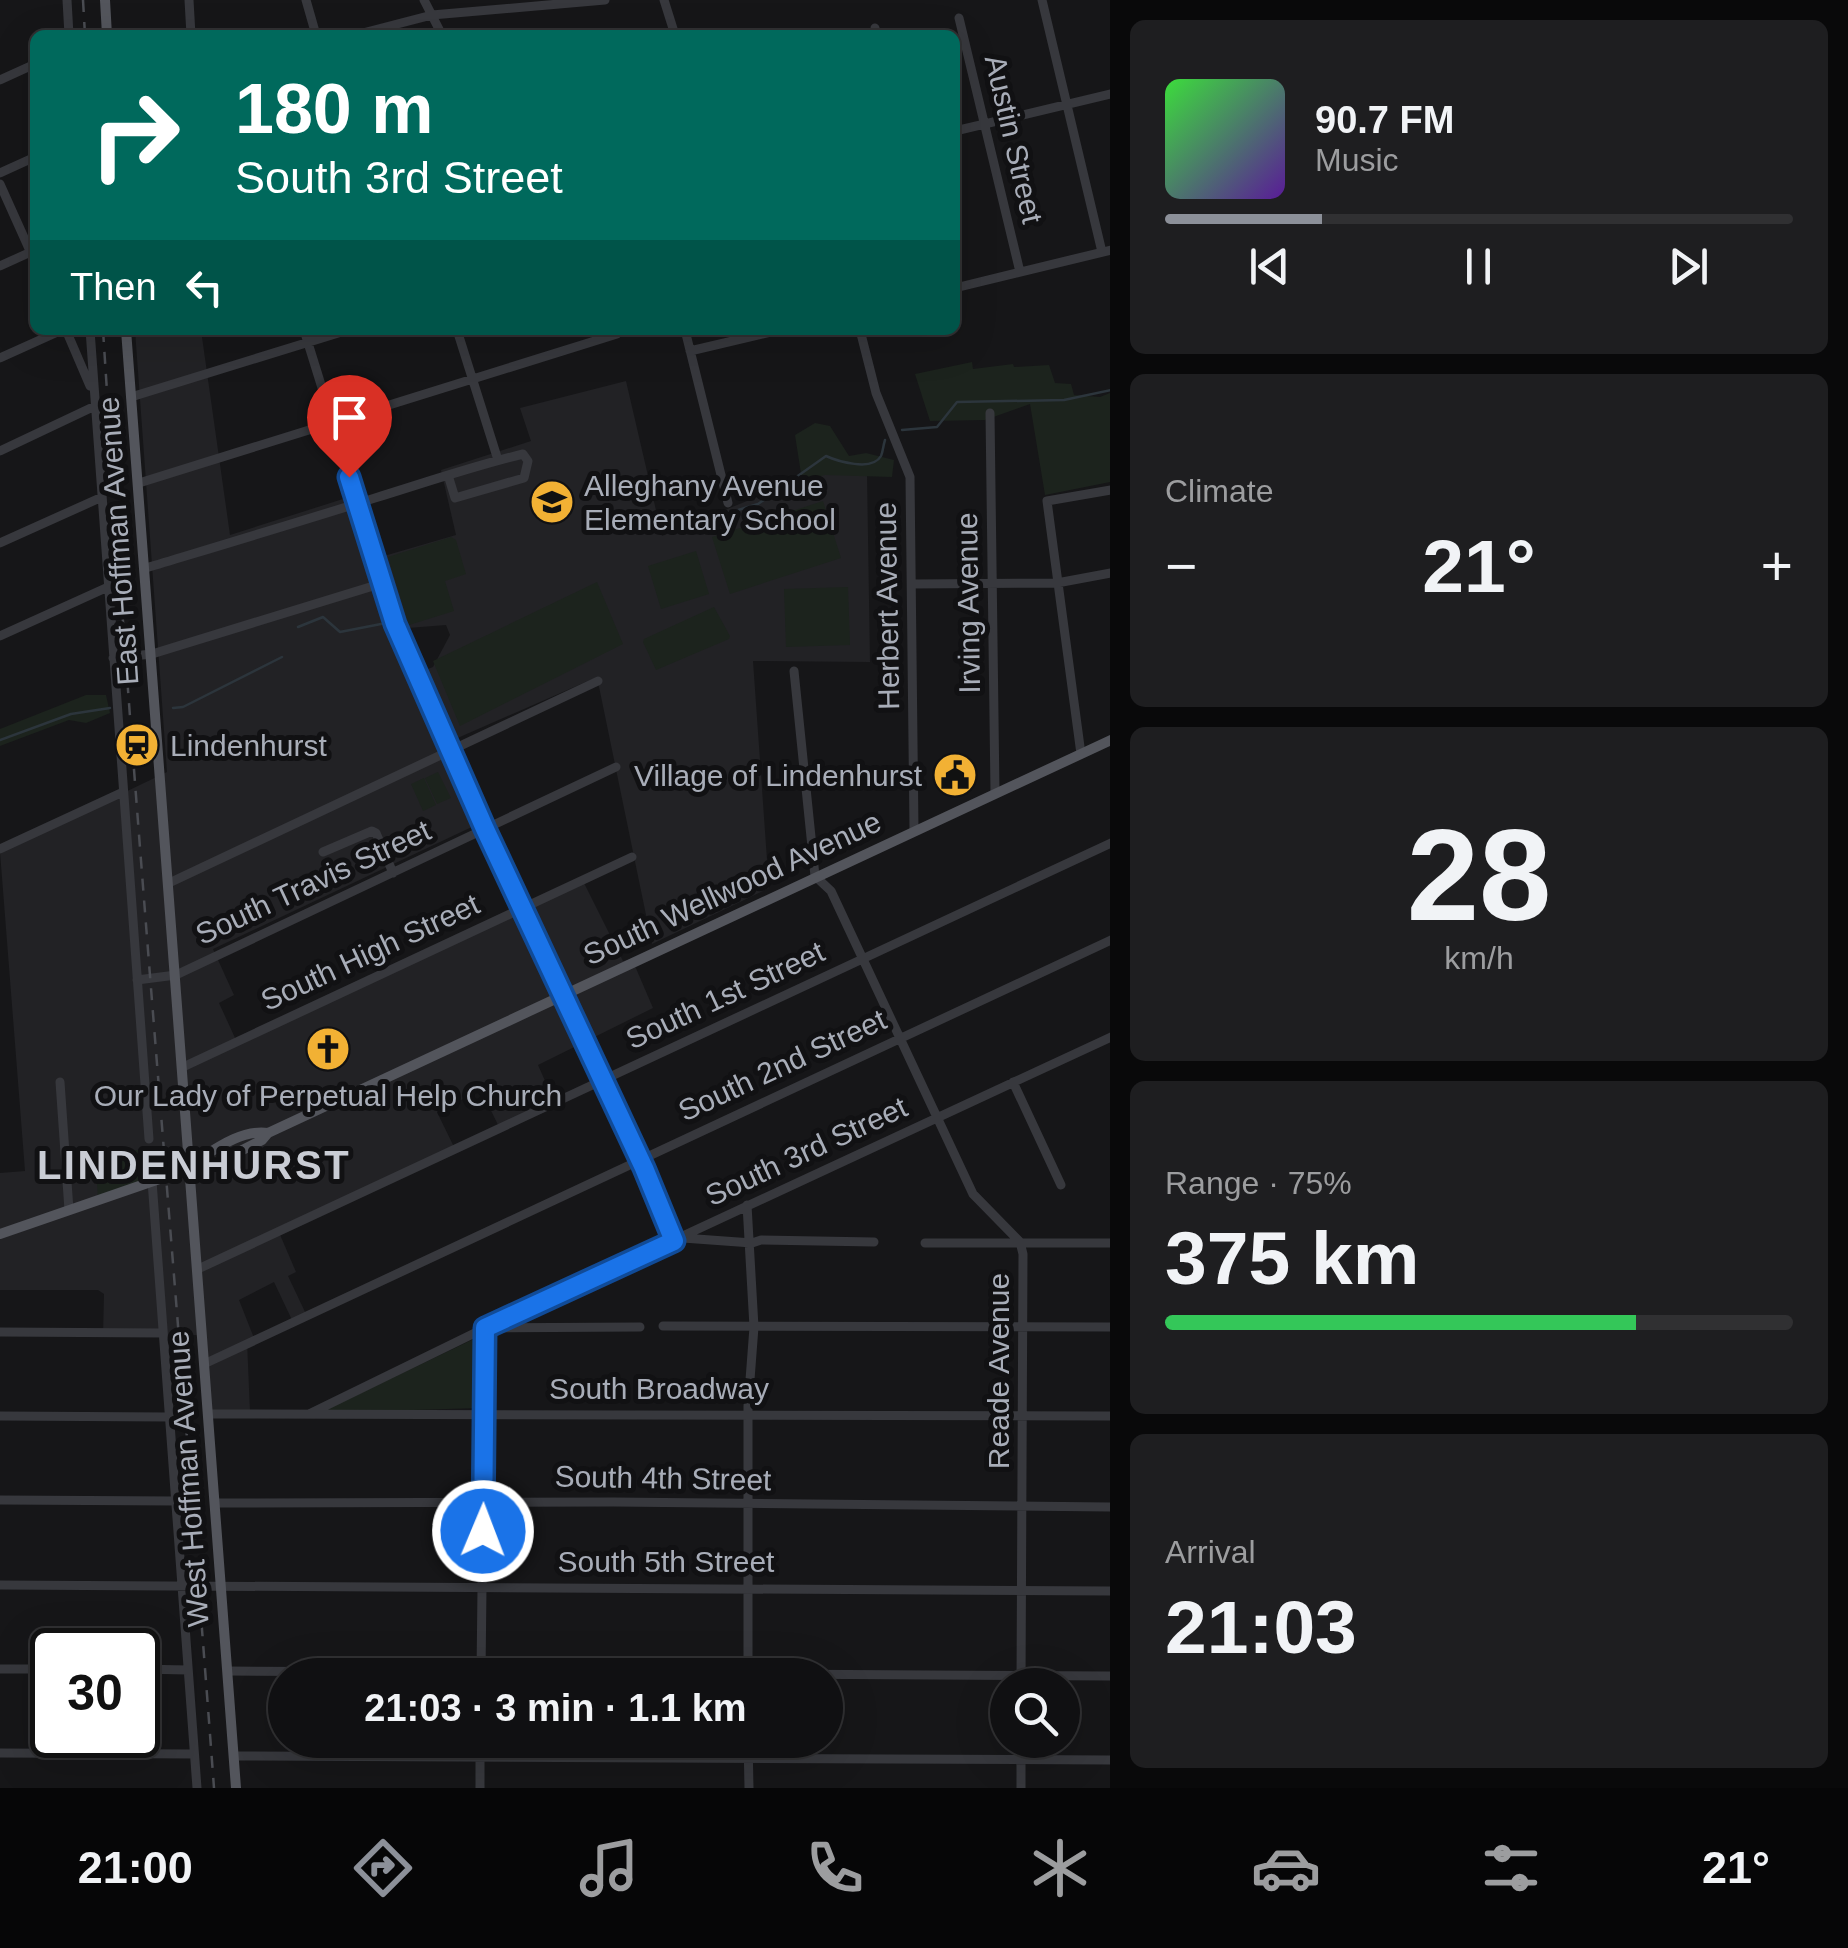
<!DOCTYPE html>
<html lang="en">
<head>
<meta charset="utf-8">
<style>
	:root { --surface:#101012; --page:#1e1e20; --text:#f1f3f6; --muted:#9c9d9f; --line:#303032; --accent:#8c9099 }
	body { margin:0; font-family:Helvetica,sans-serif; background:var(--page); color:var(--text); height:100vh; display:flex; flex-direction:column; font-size:38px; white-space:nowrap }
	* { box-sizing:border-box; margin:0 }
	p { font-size:32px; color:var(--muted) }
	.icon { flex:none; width:55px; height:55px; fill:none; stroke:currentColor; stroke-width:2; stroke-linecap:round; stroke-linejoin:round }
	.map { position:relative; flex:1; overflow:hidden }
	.sheet { display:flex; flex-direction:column; gap:20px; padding:20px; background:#09090a; width:738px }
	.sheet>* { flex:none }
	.hud { position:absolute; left:30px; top:30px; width:930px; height:305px; border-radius:15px; box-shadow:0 10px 40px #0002,0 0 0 2px var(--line); background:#00695c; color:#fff; overflow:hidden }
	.tools { position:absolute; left:990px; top:1668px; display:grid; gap:20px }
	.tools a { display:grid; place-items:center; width:90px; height:90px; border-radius:50%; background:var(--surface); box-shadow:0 10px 40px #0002,0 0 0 2px var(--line); font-size:50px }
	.speed { position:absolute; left:30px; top:1628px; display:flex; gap:20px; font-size:50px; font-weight:700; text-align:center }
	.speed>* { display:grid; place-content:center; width:130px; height:130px; border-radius:50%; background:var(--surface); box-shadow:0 10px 40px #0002,0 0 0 2px var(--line); line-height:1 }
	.speed .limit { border:5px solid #111; border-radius:15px; background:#fff; color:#111 }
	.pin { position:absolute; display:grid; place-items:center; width:85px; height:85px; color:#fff; margin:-102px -42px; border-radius:50% 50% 50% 0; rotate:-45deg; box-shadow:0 0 10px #0007 }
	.pin .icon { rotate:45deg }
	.me { position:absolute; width:110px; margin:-55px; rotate:1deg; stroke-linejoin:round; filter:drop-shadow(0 0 8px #0008) }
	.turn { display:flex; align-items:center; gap:35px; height:210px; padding:0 40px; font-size:45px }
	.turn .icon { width:130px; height:130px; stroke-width:2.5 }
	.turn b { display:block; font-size:70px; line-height:85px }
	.then { display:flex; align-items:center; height:95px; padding:0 40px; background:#0003; gap:20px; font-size:38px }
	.big { font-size:75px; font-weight:700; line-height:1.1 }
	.sheet .card { flex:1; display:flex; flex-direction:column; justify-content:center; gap:15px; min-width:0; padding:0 35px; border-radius:15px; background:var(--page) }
	.sheet .dial { align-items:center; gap:0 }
	.dial b { font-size:130px; line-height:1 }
	.song { display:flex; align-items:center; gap:30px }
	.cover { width:120px; height:120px; border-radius:15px; background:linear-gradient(135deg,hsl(120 70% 55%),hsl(270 70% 35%)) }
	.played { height:10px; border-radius:5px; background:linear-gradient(90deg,var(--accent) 25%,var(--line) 25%) }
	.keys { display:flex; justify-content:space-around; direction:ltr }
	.heat { display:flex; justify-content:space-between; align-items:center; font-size:55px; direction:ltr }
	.charge { height:15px; border-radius:8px; background:linear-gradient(90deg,#34c759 75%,var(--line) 0) }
	.trip { position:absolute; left:268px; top:1658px; width:575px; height:100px; border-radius:50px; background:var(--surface); box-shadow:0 10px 40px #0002,0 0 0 2px var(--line); font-weight:700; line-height:100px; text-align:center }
	.tab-bar { display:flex; height:160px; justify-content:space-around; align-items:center; background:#060607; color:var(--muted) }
	.tab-bar .icon { width:70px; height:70px }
	.tab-bar .selected { color:var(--accent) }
	.tab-bar b { font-size:45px; color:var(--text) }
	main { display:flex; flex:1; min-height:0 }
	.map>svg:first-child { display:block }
	.built { fill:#222225 }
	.green { fill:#1c231d }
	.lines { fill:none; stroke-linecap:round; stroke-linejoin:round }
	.stream { stroke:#2c353c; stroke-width:2.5 }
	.minor { stroke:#37383d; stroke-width:9 }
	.major { stroke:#53555c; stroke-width:10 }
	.rail { stroke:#4a4c52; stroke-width:2.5; stroke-dasharray:12 10; stroke-linecap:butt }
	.route-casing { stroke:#114b97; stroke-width:25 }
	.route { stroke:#1a73e8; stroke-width:18 }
	.labels { text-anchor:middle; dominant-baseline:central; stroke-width:10; stroke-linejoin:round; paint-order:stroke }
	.street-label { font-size:30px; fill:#a8adb8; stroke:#111113 }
	.poi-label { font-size:30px; fill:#a8adb8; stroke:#111113; text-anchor:start }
	.district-label { font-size:40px; font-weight:bold; letter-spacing:2.5px; fill:#c9ccd4; stroke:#111113 }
</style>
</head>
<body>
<main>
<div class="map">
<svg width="1111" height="1788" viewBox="0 0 1111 1788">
	<rect width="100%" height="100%" fill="#161618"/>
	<path class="built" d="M 135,330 L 201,330 L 230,535 L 346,498 L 392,644 L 476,825 L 213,949 L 234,995 L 219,1003 L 236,1040 L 582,879 L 623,961 L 632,959 L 653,1008 L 538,1065 L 554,1101 L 499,1127 L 481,1090 L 437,1112 L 454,1147 L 278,1230 L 296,1272 L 288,1276 L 306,1314 L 292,1320 L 274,1282 L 239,1300 L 254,1338 L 247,1341 L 250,1412 L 210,1412 L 205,1335 L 103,1336 L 104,1294 L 98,1290 L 0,1290 L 0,1173 L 25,1171 L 0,852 L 167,772 Z
		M 626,381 L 662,536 L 817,472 L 867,473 L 870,662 L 753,661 L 769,888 L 652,944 L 597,677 L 453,740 L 425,670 L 433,667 L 450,635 L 446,625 L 408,628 L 384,556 L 456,535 L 441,470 L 531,441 L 520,408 Z"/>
	<path class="green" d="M 972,362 L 973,369 L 1013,364 L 1014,367 L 1049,365 L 1055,383 L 1071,384 L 1074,395 L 1100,397 L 1110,393 L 1110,482 L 1045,495 L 1030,404 L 985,420 L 930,421 L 915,374 Z
		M 815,423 L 830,426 L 849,456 L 866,453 L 894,460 L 892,477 L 825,475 L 802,480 L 795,435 Z
		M 823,501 L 841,558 L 730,594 L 712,537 Z
		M 451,537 L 456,540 L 466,574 L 445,581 L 454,611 L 409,625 L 388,557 Z
		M 696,551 L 709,594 L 661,609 L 648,566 Z
		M 597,582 L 623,644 L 460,726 L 433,661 Z
		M 848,587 L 850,645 L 786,647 L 784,589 Z
		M 714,607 L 730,636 L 729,639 L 656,670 L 643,642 L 644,639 Z
		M 86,695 L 106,695 L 110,713 L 86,723 L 69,720 L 0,746 L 0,729 Z
		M 438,772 L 451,798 L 437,804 L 425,778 Z
		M 424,778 L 436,805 L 423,811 L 411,784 Z
		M 148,1149 L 151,1180 L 98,1199 L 96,1167 L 103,1166 L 103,1153 Z
		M 480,1336 L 479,1408 L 319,1413 Z"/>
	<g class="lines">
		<path class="stream" d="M 902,430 L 937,427 L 957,402 L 1064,400 L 1111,390
			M 665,532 L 758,504 L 826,456 C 837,461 872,472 881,456 C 883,452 883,446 885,440
			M 298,627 L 323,617 L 340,632 L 381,624
			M 173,708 L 183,707 L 282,657
			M 0,740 L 71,714 L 110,708"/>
		<path class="minor" d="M 67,0 L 69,35
			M 189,0 L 191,35
			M 306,0 L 316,35
			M 424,0 L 442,35
			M 664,0 L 675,35
			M 1042,0 L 1102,252
			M 959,18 L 1020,272
			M 875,28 L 876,35
			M 355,35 L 432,15 L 605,0
			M 0,80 L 35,64
			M 955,131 L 1111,94
			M 0,173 L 35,157
			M 0,184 L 35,262
			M 0,266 L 33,251
			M 955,288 L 1111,250
			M 66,330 L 90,386
			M 90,330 L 149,1139
			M 304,330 L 395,623 L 447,746 L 644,1169 L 674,1241
			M 457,330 L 498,460
			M 685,330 L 728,503
			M 860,330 L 876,393 L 910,477 L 914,830
			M 690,351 L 779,330
			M 0,358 L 62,330
			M 131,397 L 348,330
			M 990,413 L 995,793
			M 0,451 L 95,406
			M 139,483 L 617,334
			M 0,543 L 102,497
			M 146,568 C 222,545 299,522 375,498 C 424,483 473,466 523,454 L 528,461 L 524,478 L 455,498 L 448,475
			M 912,584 L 1057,583 L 1111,573
			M 0,636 L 108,587
			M 113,658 L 152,654 L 383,583
			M 794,671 L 815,876 L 831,891 L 973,1194 L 1020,1242 L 1023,1254 L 1021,1685
			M 1081,754 L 1047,501 L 1111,490
			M 0,849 L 123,792
			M 323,852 L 372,831 L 376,833 L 393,873
			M 169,883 L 598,681
			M 137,980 L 176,975 L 616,767
			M 183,1067 L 632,857
			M 60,1082 L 69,1210
			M 1013,1082 L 1061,1185
			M 152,1181 L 197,1788
			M 747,1205 L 754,1327 L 748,1406 L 748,1675
			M 683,1238 L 752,1243 L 761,1240 L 874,1242
			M 925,1243 L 1111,1243
			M 198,1269 L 1111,843
			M 663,1326 L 1111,1327
			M 0,1332 L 163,1333
			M 204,1364 L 1111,940
			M 208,1414 L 1111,1416
			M 309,1414 L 485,1328 L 1111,1037
			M 0,1416 L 169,1417
			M 0,1500 L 175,1501
			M 215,1503 L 614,1502 L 1111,1507
			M 0,1585 L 1111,1591
			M 0,1669 L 52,1669
			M 138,1669 L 188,1670
			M 228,1671 L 1111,1676
			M 481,1675 L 485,1328 L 640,1327
			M 748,1740 L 749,1788
			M 0,1753 L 194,1754
			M 234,1756 L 1111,1760
			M 480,1788 L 480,1740
			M 1021,1788 L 1021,1740"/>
		<path class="major" d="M 105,0 L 107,35
			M 126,330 L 236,1788
			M 191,1167 L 205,1169 L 262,1140 L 268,1133 L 1111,740
			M 0,1234 L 171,1175 C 200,1163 233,1128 268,1133"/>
		<path class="rail" d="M 83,0 L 85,35
			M 103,330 C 134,816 178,1302 214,1788"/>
	</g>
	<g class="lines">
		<defs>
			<path id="route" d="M 349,477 L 395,624 L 485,829 L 644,1168 L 674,1241 L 485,1328 L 483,1531"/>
		</defs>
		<use href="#route" class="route-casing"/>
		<use href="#route" class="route"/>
	</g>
	<defs>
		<symbol id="school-disc" viewBox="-11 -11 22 22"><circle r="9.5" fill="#f2b134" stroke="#111113"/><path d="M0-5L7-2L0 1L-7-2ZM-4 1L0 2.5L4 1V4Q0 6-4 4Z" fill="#111"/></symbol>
		<symbol id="station-disc" viewBox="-11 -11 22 22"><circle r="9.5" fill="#f2b134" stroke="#111113"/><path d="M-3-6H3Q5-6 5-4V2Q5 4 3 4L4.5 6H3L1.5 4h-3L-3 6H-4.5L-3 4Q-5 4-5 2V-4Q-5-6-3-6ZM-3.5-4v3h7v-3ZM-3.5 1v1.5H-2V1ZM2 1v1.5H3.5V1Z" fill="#111"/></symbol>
		<symbol id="civic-disc" viewBox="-11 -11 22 22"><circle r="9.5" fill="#f2b134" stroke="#111113"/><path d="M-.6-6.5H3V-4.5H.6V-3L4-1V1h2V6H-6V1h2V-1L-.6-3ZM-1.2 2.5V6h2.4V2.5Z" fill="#111"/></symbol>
		<symbol id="church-disc" viewBox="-11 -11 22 22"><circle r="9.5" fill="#f2b134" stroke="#111113"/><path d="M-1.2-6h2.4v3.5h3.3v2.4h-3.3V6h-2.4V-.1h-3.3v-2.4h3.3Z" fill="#111"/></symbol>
	</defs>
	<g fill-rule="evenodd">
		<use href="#school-disc" x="527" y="477" width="50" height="50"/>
		<use href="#station-disc" x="112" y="720" width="50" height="50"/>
		<use href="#civic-disc" x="930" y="750" width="50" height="50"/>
		<use href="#church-disc" x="303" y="1024" width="50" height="50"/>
	</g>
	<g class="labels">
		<g class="street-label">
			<text transform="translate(1014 139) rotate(77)">Austin Street</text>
			<text transform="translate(118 541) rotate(-94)">East Hoffman Avenue</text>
			<text transform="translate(968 603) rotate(-91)">Irving Avenue</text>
			<text transform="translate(887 606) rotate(-91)">Herbert Avenue</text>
			<text transform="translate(313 882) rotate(-25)">South Travis Street</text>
			<text transform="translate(732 888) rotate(-25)">South Wellwood Avenue</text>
			<text transform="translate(370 952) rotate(-25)">South High Street</text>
			<text transform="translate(725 995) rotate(-25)">South 1st Street</text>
			<text transform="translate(782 1065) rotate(-25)">South 2nd Street</text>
			<text transform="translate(806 1151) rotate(-25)">South 3rd Street</text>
			<text transform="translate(998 1371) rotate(-90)">Reade Avenue</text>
			<text x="659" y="1388">South Broadway</text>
			<text transform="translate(663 1478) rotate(1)">South 4th Street</text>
			<text transform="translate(188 1479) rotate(-94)">West Hoffman Avenue</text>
			<text x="666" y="1561">South 5th Street</text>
		</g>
		<g class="poi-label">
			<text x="584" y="485">Alleghany Avenue<tspan x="584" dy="34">Elementary School</tspan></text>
			<text x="170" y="745">Lindenhurst</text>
			<text x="922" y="775" text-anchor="end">Village of Lindenhurst</text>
			<text x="328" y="1095" text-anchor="middle">Our Lady of Perpetual Help Church</text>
		</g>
		<g class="district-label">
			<text x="194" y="1165">LINDENHURST</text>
		</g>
	</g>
</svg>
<div class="tools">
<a><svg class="icon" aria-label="search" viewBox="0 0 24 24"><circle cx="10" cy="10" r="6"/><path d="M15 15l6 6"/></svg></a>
</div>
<div class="speed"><div class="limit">30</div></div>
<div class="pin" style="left:349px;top:477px;background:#d93025"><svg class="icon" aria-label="arrive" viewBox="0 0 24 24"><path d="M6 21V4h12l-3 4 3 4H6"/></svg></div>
<svg class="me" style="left:483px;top:1531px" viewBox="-20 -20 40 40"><circle r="17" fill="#1a73e8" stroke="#fff" stroke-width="3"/><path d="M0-11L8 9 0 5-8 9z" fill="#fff"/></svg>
<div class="trip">21:03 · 3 min · 1.1 km</div>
<div class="hud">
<div class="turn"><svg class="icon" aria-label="right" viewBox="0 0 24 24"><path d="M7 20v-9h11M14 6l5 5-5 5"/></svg><div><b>180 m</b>South 3rd Street</div></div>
<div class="then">Then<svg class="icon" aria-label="left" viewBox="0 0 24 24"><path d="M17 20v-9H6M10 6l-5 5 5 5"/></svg></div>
</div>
</div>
<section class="sheet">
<div class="card">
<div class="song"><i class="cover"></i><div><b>90.7 FM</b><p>Music</p></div></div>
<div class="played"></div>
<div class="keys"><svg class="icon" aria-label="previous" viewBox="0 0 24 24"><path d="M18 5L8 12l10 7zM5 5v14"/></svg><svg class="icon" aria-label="pause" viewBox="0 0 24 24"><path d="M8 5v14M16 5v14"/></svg><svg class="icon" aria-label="next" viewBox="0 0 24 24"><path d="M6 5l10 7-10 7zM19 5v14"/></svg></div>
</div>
<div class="card"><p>Climate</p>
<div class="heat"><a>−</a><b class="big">21°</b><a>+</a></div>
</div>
<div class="card dial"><b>28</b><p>km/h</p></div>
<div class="card"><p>Range · 75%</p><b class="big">375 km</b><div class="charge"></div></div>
<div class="card"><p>Arrival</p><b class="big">21:03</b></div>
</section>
</main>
<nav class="tab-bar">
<b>21:00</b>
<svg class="icon selected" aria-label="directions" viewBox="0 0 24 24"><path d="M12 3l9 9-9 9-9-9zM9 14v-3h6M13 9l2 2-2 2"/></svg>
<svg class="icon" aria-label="music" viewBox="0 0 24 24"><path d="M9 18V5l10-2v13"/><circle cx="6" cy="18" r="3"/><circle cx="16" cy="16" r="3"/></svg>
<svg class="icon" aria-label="phone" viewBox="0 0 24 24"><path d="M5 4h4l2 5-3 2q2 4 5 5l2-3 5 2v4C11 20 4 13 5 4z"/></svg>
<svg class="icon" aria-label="climate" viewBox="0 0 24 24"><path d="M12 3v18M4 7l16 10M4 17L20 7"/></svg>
<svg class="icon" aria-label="car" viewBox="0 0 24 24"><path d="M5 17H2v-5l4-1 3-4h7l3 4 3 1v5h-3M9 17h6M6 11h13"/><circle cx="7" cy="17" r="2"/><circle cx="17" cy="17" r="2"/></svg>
<svg class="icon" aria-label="filters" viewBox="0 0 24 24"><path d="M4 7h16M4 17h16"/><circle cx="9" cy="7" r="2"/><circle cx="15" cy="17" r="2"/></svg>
<b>21°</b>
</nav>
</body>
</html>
